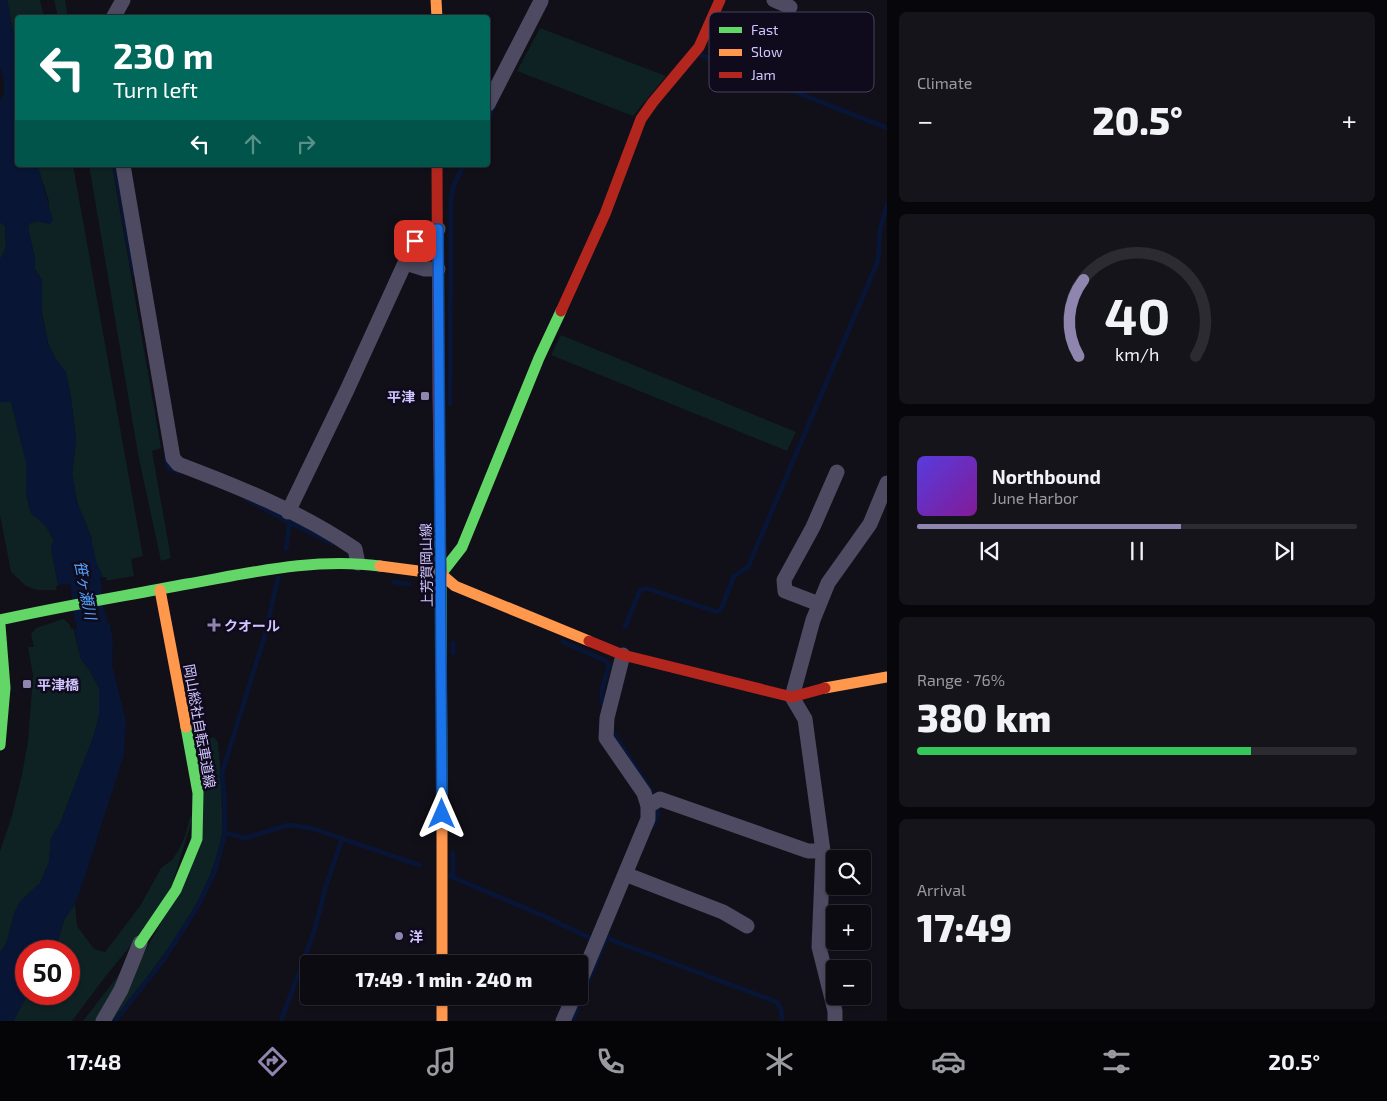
<!DOCTYPE html>
<html lang="en">
<head>
<meta charset="utf-8">
<style>
	:root { --surface:#0d0b12; --page:#16141b; --text:#f1f3f6; --muted:#9a9b9f; --line:#2d2b32; --accent:#8e86ae }
	body { margin:0; font-family:"Exo 2","Noto Sans JP",sans-serif; background:var(--page); color:var(--text); height:100vh; display:flex; flex-direction:column; font-size:19px; white-space:nowrap }
	* { box-sizing:border-box; margin:0 }
	p { font-size:16px; color:var(--muted) }
	.icon { flex:none; width:28px; height:28px; fill:none; stroke:currentColor; stroke-width:2; stroke-linecap:round; stroke-linejoin:round }
	.map { position:relative; flex:1; overflow:hidden }
	.sheet { display:flex; flex-direction:column; gap:12px; padding:12px; background:#07060a; width:500px }
	.sheet>* { flex:none }
	.top-card { position:absolute; left:15px; top:15px; width:475px; height:152px; border-radius:5px; box-shadow:0 1px 4px #0004,0 0 0 1px var(--line); background:#00695c; color:#fff; overflow:hidden }
	.tools { position:absolute; left:826px; top:850px; display:grid; gap:10px }
	.tools a { display:grid; place-items:center; width:45px; height:45px; border-radius:5px; background:var(--surface); box-shadow:0 1px 4px #0004,0 0 0 1px var(--line); font-size:25px }
	.speed { position:absolute; left:15px; top:940px; display:flex; gap:10px; font-size:25px; font-weight:700; text-align:center }
	.speed>* { display:grid; place-content:center; width:65px; height:65px; border-radius:50%; background:var(--surface); box-shadow:0 1px 4px #0004,0 0 0 1px var(--line); line-height:1 }
	.speed .limit { border:8px solid #d22; background:#fff; color:#111 }
	.pin { position:absolute; display:grid; place-items:center; width:42px; height:42px; color:#fff; margin:-21px; border-radius:10px; box-shadow:0 2px 8px #0006 }
	.me { position:absolute; width:55px; margin:-28px; rotate:0deg; stroke-linejoin:round; filter:drop-shadow(0 0 4px #0008) }
	.turn { display:flex; align-items:center; gap:18px; height:105px; padding:0 15px; font-size:22px }
	.turn .icon { width:65px; height:65px; stroke-width:2.5 }
	.turn b { display:block; font-size:35px; line-height:42px }
	.lanes { display:flex; align-items:center; height:48px; padding:0 15px; background:#0003; justify-content:center; gap:25px; direction:ltr }
	.lanes .off { opacity:.35 }
	.big { font-size:38px; font-weight:800; line-height:1.1 }
	.sheet .card { flex:1; display:flex; flex-direction:column; justify-content:center; gap:8px; min-width:0; padding:0 18px; border-radius:8px; background:var(--page) }
	.sheet .dial { align-items:center; gap:0 }
	.dial svg { height:130px; overflow:visible; fill:none; stroke:var(--line); stroke-width:7; stroke-linecap:round; text-anchor:middle }
	.dial text { fill:var(--text); stroke:none }
	.song { display:flex; align-items:center; gap:15px }
	.cover { width:60px; height:60px; border-radius:8px; background:linear-gradient(135deg,hsl(250 70% 55%),hsl(290 70% 35%)) }
	.played { height:5px; border-radius:2px; background:linear-gradient(90deg,var(--accent) 60%,var(--line) 60%) }
	.keys { display:flex; justify-content:space-around; direction:ltr }
	.heat { display:flex; justify-content:space-between; align-items:center; font-size:28px; direction:ltr }
	.charge { height:8px; border-radius:4px; background:linear-gradient(90deg,#34c759 76%,var(--line) 0) }
	.trip { position:absolute; left:300px; top:955px; width:288px; height:50px; border-radius:5px; background:var(--surface); box-shadow:0 1px 4px #0004,0 0 0 1px var(--line); font-weight:800; line-height:50px; text-align:center }
	.tabs { display:flex; height:80px; justify-content:space-around; align-items:center; background:#050407; color:var(--muted) }
	.tabs .icon { width:35px; height:35px }
	.tabs .selected { color:var(--accent) }
	.tabs b { font-size:22px; color:var(--text) }
	main { display:flex; flex:1; min-height:0 }
	.map>svg:first-child { display:block }
	.green { fill:#0e2123 }
	.water { fill:#091534 }
	.pier { fill:#110f18 }
	.lines { fill:none; stroke-linecap:round; stroke-linejoin:round }
	.stream { stroke:#091534; stroke-width:5 }
	.river { stroke:#091534; stroke-width:31 }
	.street { stroke:#4d4a61; stroke-width:15 }
	.fast { stroke:#63d668; stroke-width:11 }
	.slow { stroke:#ff974d; stroke-width:11 }
	.jam { stroke:#b3261e; stroke-width:11 }
	.route-casing { stroke:#114b97; stroke-width:12 }
	.route { stroke:#1a73e8; stroke-width:9 }
	.poi-dot { fill:#8e86ae; stroke:#0f0b1c; stroke-width:2 }
	.labels { text-anchor:middle; dominant-baseline:central; stroke-width:5; stroke-linejoin:round; paint-order:stroke }
	.poi-label { font-size:14px; font-weight:bold; fill:#d1c6ff; stroke:#0f0b1c; text-anchor:start }
	.street-label { font-size:14px; fill:#d1c6ff; stroke:#0f0b1c }
	.water-label { font-size:15px; font-style:italic; fill:#54a2fe; stroke:#0f0b1c }
	.key { fill:#0f0b1c; stroke:#494360; stroke-width:1 }
	.key-label { font-size:14px; fill:#d1c6ff }
</style>
</head>
<body>
<main>
<div class="map">
<svg width="887" height="1021" viewBox="0 0 887 1021">
	<rect width="100%" height="100%" fill="#110f18"/>
	<path class="green" d="M 7,0 L 40,0 L 44,17 L 18,18 L 17,53 Z
		M 54,0 L 65,0 L 68,17 L 58,17 Z
		M 540,28 L 666,76 L 633,116 L 517,71 Z
		M 39,165 L 73,165 L 143,556 L 131,559 L 134,576 L 105,581 L 96,563 L 86,553 L 92,539 L 77,502 L 72,473 L 76,440 L 71,398 L 66,373 L 55,358 L 48,343 L 42,313 L 42,280 L 35,269 L 35,258 L 28,229 L 30,223 L 38,221 L 44,223 L 49,201 L 39,171 Z
		M 89,165 L 112,165 L 161,448 L 152,451 L 171,558 L 161,561 L 138,454 Z
		M 0,222 L 5,225 L 6,247 L 0,260 Z
		M 561,335 L 796,432 L 787,451 L 551,355 Z
		M 7,401 L 11,402 L 26,462 L 26,494 L 31,513 L 46,526 L 54,541 L 51,547 L 59,590 L 37,590 L 26,586 L 11,572 L 0,515 L 0,402 Z
		M 66,618 L 72,624 L 81,659 L 90,671 L 99,688 L 99,716 L 94,735 L 60,824 L 51,838 L 49,862 L 40,883 L 20,902 L 14,914 L 7,942 L 0,953 L 0,851 L 12,816 L 22,774 L 28,742 L 33,675 L 28,647 L 34,647 L 31,634 L 36,628 Z
		M 214,737 L 218,742 C 220,765 222,788 222,811 C 222,818 223,827 222,834 C 211,902 154,968 113,1021 L 107,1021 L 177,893 L 202,792 L 207,777 L 212,775 L 207,746 L 210,738 Z
		M 194,814 L 171,888 L 136,939 L 105,977 L 72,1021 L 13,1021 L 28,994 L 69,994 L 69,951 L 55,951 L 64,920 L 75,904 L 77,926 L 94,949 L 105,952 L 140,906 L 161,868 L 172,860 L 179,849 L 185,836 L 190,817 Z
		M 128,963 L 99,1021 L 83,1021 Z"/>
	<path class="water" d="M 0,0 L 7,0 L 17,53 L 18,165 L 39,165 L 39,171 L 53,220 L 50,224 L 38,221 L 30,223 L 28,229 L 35,258 L 35,269 L 42,280 L 42,313 L 48,343 L 55,358 L 66,372 L 71,398 L 76,440 L 72,473 L 77,502 L 92,539 L 86,553 L 96,563 L 105,581 L 59,590 L 51,547 L 54,540 L 46,526 L 31,513 L 26,494 L 26,462 L 11,402 L 0,402 L 0,260 L 6,247 L 5,226 L 0,222 L 0,100 L 4,94 L 4,81 L 0,67 Z
		M 108,610 L 113,641 L 112,665 L 126,721 L 124,755 L 87,870 L 75,904 L 64,920 L 55,951 L 26,951 L 26,994 L 28,994 L 13,1021 L 0,1021 L 0,953 L 7,941 L 14,914 L 20,902 L 40,883 L 49,862 L 51,838 L 60,824 L 94,735 L 99,716 L 99,688 L 90,671 L 81,659 L 73,624 Z"/>
	<path class="pier" d="M 106,577 L 107,581 L 105,583 L 60,593 L 57,591 L 56,586 Z
		M 109,608 L 113,623 L 71,629 L 70,625 L 63,618 L 64,616 Z"/>
	<g class="lines">
		<path class="stream" d="M 699,54 L 887,128
			M 488,119 L 494,106
			M 115,165 L 134,273
			M 453,186 L 464,165
			M 450,404 L 451,199 L 454,184
			M 166,456 L 168,468 L 179,472
			M 247,499 L 289,522 L 332,543
			M 286,549 L 290,519
			M 394,582 L 409,584
			M 625,627 L 640,590 L 646,588 L 717,612 L 721,609 L 734,576 L 748,567 L 878,261 L 880,229 L 887,205
			M 563,642 L 606,661 L 609,665 L 602,690 L 602,703
			M 453,653 L 453,643
			M 614,734 L 653,794 L 658,813 L 653,826
			M 225,833 L 245,838 L 288,825 L 311,828 L 419,865
			M 453,853 L 453,877
			M 450,876 L 546,917 L 590,938
			M 606,938 L 777,1002 L 781,1009 L 782,1021
			M 115,1021 L 162,962 L 198,906 L 215,871 L 225,833 L 225,805 L 222,773 L 265,635 L 278,578
			M 281,1021 L 314,932 L 326,886 L 342,839
			M 572,1021 L 608,934"/>
		<path class="river" d="M 76,543 L 86,585 L 89,614 L 95,633"/>
		<path class="street" d="M 774,0 L 790,7
			M 113,18 L 123,0
			M 488,104 L 541,1
			M 123,165 L 173,458 L 178,464 C 239,487 301,512 355,549 L 358,563
			M 409,264 L 425,269 L 438,269
			M 288,512 L 347,390 L 415,241 L 425,230 L 438,229
			M 819,604 L 785,591 L 784,580 L 813,527 L 837,472
			M 648,806 L 660,799 L 808,851 L 823,851
			M 625,874 L 723,912 L 747,926
			M 579,984 L 648,819 L 648,806 L 644,793 L 606,738 L 607,718 L 623,655
			M 103,1021 L 121,990 L 140,943
			M 563,1021 L 574,996
			M 835,1021 L 835,1011 L 819,947 L 823,851 L 805,719 L 792,697 L 813,620 L 828,583 L 870,524 L 887,483"/>
		<path class="fast" d="M 441,573 L 442,801
			M 441,574 L 462,547 L 539,358 L 561,311
			M 0,620 C 62,606 125,596 187,584 C 250,573 315,557 380,566
			M 0,625 L 5,688 L 0,745
			M 140,943 L 176,890 L 197,839 L 198,793 L 186,727"/>
		<path class="slow" d="M 436,0 L 437,18
			M 380,566 L 441,574 L 455,586 L 589,641
			M 160,590 L 186,727
			M 825,688 L 887,677
			M 442,801 L 442,964
			M 442,996 L 442,1021"/>
		<path class="jam" d="M 437,165 L 438,395 L 441,573
			M 561,311 L 605,214 L 641,119 L 653,102 L 699,47 L 720,0
			M 589,641 L 623,655 L 792,697 L 825,688"/>
	</g>
	<g class="lines">
		<defs>
			<path id="route" d="M 415,241 L 425,230 L 438,229 L 442,814"/>
		</defs>
		<use href="#route" class="route-casing"/>
		<use href="#route" class="route"/>
	</g>
	<g class="poi-dot">
		<rect x="420" y="391" width="10" height="10" rx="2.5"/>
		<path d="M211.5 617.5h5v5h5v5h-5v5h-5v-5h-5v-5h5z"/>
		<rect x="22" y="679" width="10" height="10" rx="2.5"/>
		<circle cx="399" cy="936" r="5"/>
	</g>
	<g class="labels">
		<g class="poi-label">
			<text x="415" y="396" text-anchor="end">平津</text>
			<text x="224" y="625">クオール</text>
			<text x="37" y="684">平津橋</text>
			<text x="409" y="936">洋</text>
		</g>
		<g class="street-label">
			<text transform="translate(426 565) rotate(-91)">上芳賀岡山線</text>
			<text transform="translate(200 726) rotate(80)">岡山総社自転車道線</text>
		</g>
		<g class="water-label">
			<text transform="translate(86 590) rotate(79)">笹ヶ瀬川</text>
		</g>
	</g>
	<rect x="709" y="12" width="165" height="80" rx="8" class="key"/>
	<rect x="719" y="27" width="23" height="6" fill="#63d668"/>
	<rect x="719" y="49" width="23" height="7" fill="#ff974d"/>
	<rect x="719" y="72" width="23" height="6" fill="#b3261e"/>
	<g class="key-label">
		<text x="751" y="35">Fast</text>
		<text x="751" y="57">Slow</text>
		<text x="751" y="80">Jam</text>
	</g>
</svg>
<div class="tools">
<a><svg class="icon" aria-label="search" viewBox="0 0 24 24"><circle cx="10" cy="10" r="6"/><path d="M15 15l6 6"/></svg></a>
<a>+</a>
<a>−</a>
</div>
<div class="speed"><div class="limit">50</div></div>
<div class="pin" style="left:415px;top:241px;background:#d93025"><svg class="icon" aria-label="arrive" viewBox="0 0 24 24"><path d="M6 21V4h12l-3 4 3 4H6"/></svg></div>
<svg class="me" style="left:442px;top:814px" viewBox="-20 -20 40 40"><path d="M0-17L14 15 0 8-14 15z" fill="#1a73e8" stroke="#fff" stroke-width="4"/></svg>
<div class="trip">17:49 · 1 min · 240 m</div>
<div class="top-card">
<div class="turn"><svg class="icon" aria-label="left" viewBox="0 0 24 24"><path d="M17 20v-9H6M10 6l-5 5 5 5"/></svg><div><b>230 m</b>Turn left</div></div>
<div class="lanes"><svg class="icon" aria-label="left" viewBox="0 0 24 24"><path d="M17 20v-9H6M10 6l-5 5 5 5"/></svg><svg class="icon off" aria-label="ahead" viewBox="0 0 24 24"><path d="M12 20V5M6 11l6-6 6 6"/></svg><svg class="icon off" aria-label="right" viewBox="0 0 24 24"><path d="M7 20v-9h11M14 6l5 5-5 5"/></svg></div>
</div>
</div>
<section class="sheet">
<div class="card"><p>Climate</p>
<div class="heat"><a>−</a><b class="big">20.5°</b><a>+</a></div>
</div>
<div class="card dial"><svg viewBox="0 0 100 80">
<path d="M14 69A42 42 0 1 1 86 69"/>
<path d="M14 69A42 42 0 0 1 17 22" stroke="#8e86ae"/>
<text x="50" y="56" font-size="32" font-weight="700">40</text>
<text x="50" y="72" font-size="11">km/h</text>
</svg></div>
<div class="card">
<div class="song"><i class="cover"></i><div><b>Northbound</b><p>June Harbor</p></div></div>
<div class="played"></div>
<div class="keys"><svg class="icon" aria-label="previous" viewBox="0 0 24 24"><path d="M18 5L8 12l10 7zM5 5v14"/></svg><svg class="icon" aria-label="pause" viewBox="0 0 24 24"><path d="M8 5v14M16 5v14"/></svg><svg class="icon" aria-label="next" viewBox="0 0 24 24"><path d="M6 5l10 7-10 7zM19 5v14"/></svg></div>
</div>
<div class="card"><p>Range · 76%</p><b class="big">380 km</b><div class="charge"></div></div>
<div class="card"><p>Arrival</p><b class="big">17:49</b></div>
</section>
</main>
<nav class="tabs">
<b>17:48</b>
<svg class="icon selected" aria-label="directions" viewBox="0 0 24 24"><path d="M12 3l9 9-9 9-9-9zM9 14v-3h6M13 9l2 2-2 2"/></svg>
<svg class="icon" aria-label="music" viewBox="0 0 24 24"><path d="M9 18V5l10-2v13"/><circle cx="6" cy="18" r="3"/><circle cx="16" cy="16" r="3"/></svg>
<svg class="icon" aria-label="phone" viewBox="0 0 24 24"><path d="M5 4h4l2 5-3 2q2 4 5 5l2-3 5 2v4C11 20 4 13 5 4z"/></svg>
<svg class="icon" aria-label="climate" viewBox="0 0 24 24"><path d="M12 3v18M4 7l16 10M4 17L20 7"/></svg>
<svg class="icon" aria-label="car" viewBox="0 0 24 24"><path d="M5 17H2v-5l4-1 3-4h7l3 4 3 1v5h-3M9 17h6M6 11h13"/><circle cx="7" cy="17" r="2"/><circle cx="17" cy="17" r="2"/></svg>
<svg class="icon" aria-label="filters" viewBox="0 0 24 24"><path d="M4 7h16M4 17h16"/><circle cx="9" cy="7" r="2"/><circle cx="15" cy="17" r="2"/></svg>
<b>20.5°</b>
</nav>
</body>
</html>
